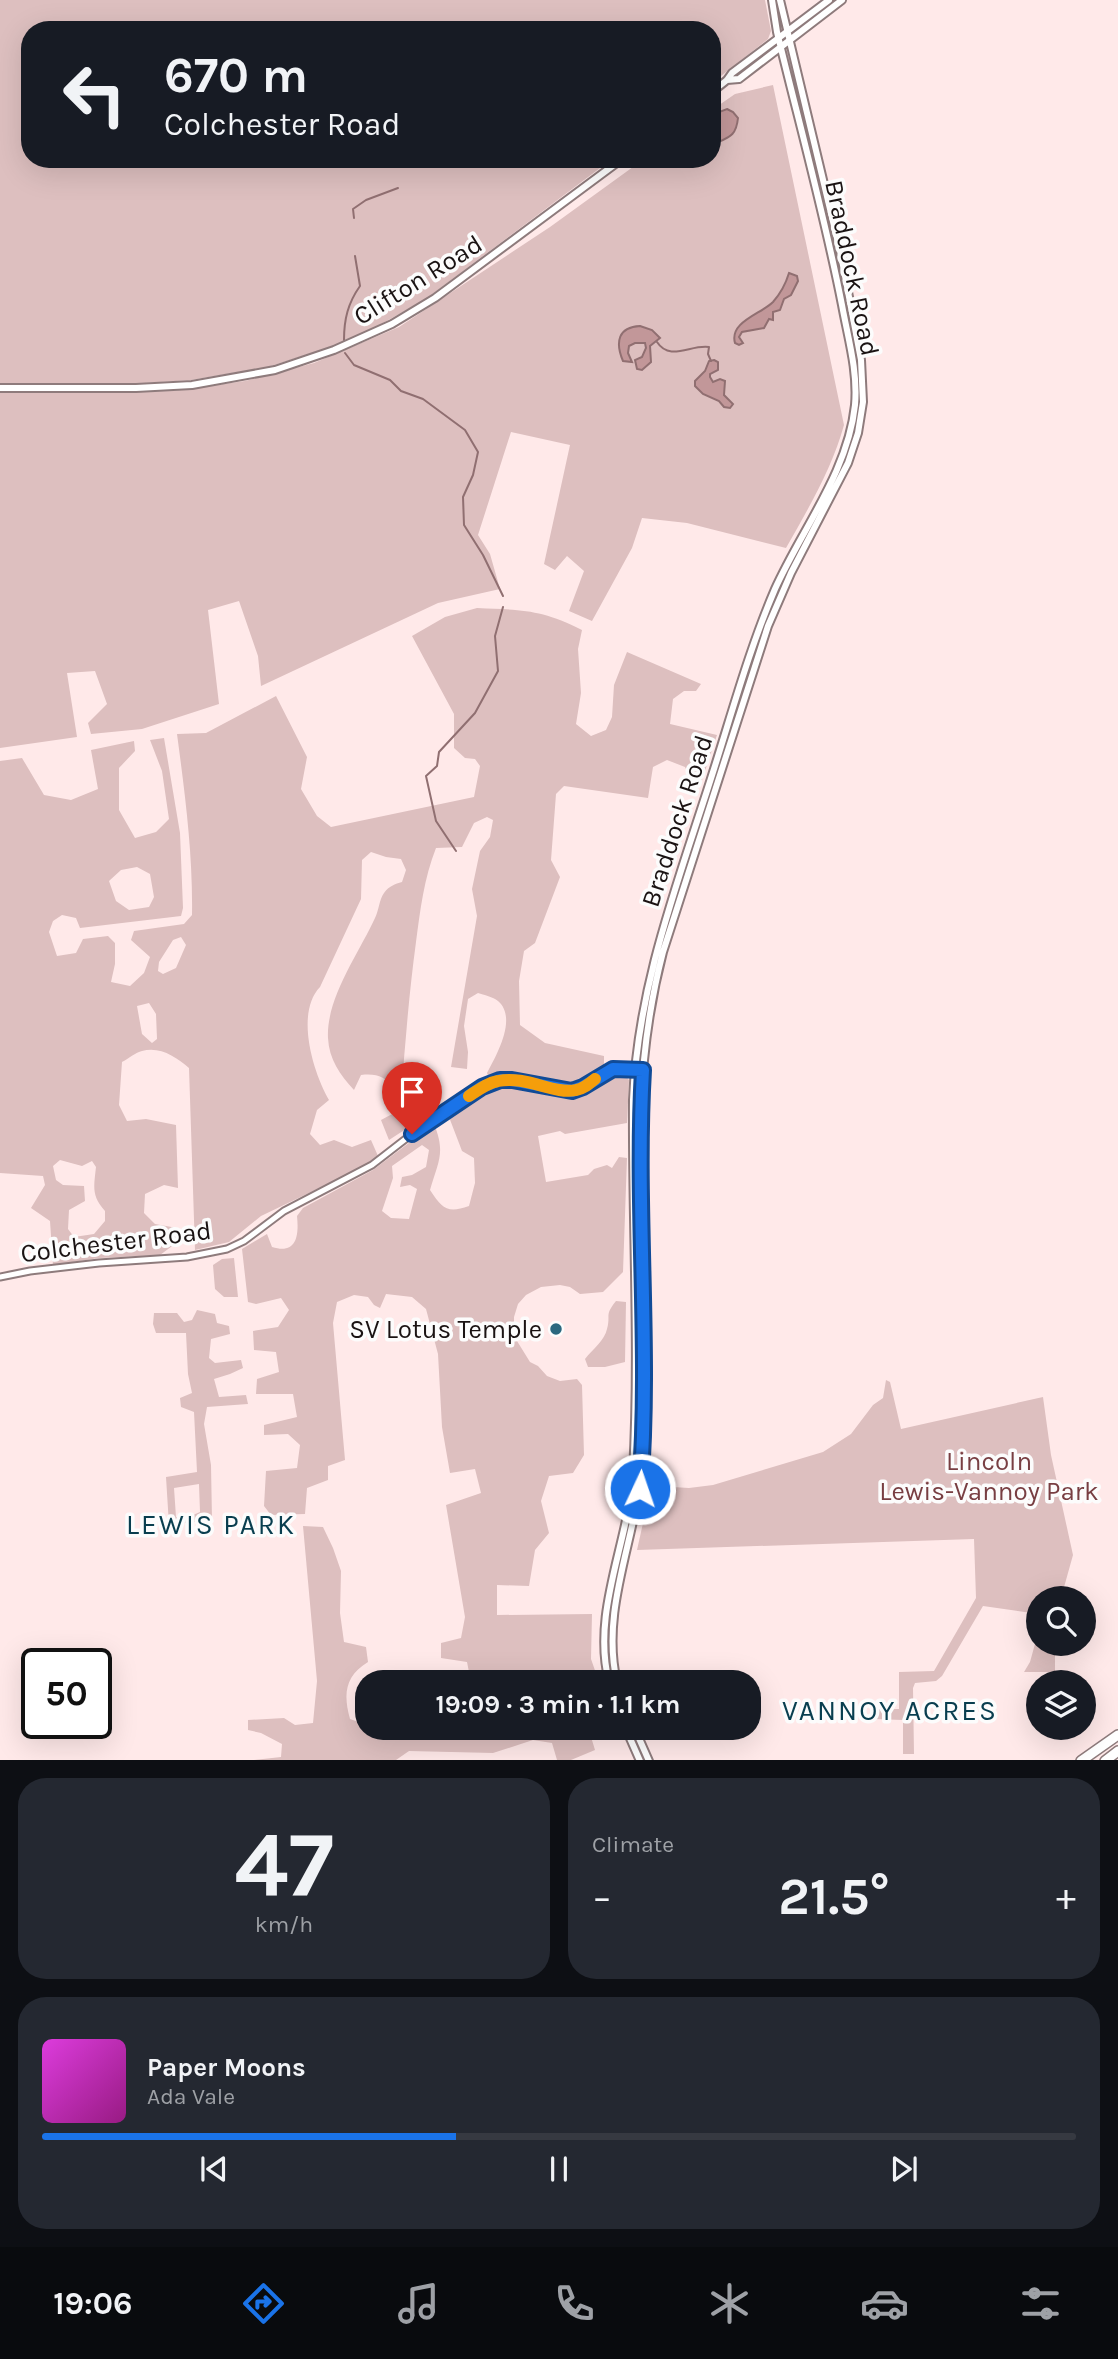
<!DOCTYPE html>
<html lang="en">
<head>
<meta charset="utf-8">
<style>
	:root { --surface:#171b24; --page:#242831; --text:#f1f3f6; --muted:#9ea1a6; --line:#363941; --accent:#1a73e8 }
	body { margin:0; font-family:Karla,sans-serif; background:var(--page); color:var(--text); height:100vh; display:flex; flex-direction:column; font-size:26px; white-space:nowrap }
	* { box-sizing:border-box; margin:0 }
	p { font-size:23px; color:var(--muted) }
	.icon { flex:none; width:38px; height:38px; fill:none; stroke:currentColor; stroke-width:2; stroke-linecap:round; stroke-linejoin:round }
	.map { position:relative; height:1760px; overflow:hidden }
	.panel { display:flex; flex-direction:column; gap:18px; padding:18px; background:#0d0f14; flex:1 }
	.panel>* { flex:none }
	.banner { position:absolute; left:21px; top:21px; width:700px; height:147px; border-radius:28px; box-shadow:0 7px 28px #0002; background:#171b24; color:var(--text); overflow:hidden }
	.controls { position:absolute; left:1026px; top:1586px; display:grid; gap:14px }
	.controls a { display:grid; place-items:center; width:70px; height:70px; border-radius:50%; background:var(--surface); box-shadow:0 7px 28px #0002; font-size:35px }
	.speed { position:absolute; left:21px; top:1648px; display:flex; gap:14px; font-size:35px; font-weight:700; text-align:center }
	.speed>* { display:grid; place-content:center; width:91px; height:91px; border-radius:50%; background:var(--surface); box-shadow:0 7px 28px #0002; line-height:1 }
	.speed .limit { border:4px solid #111; border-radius:10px; background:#fff; color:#111 }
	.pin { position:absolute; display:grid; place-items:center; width:60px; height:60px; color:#fff; margin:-72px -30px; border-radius:50% 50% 50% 0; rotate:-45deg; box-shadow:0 0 7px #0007 }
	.pin .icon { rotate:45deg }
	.me { position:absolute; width:77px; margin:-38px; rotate:3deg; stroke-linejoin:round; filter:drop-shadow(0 0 5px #0008) }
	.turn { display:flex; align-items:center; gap:24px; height:147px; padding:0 28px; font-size:32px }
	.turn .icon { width:91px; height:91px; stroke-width:2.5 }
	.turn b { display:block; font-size:49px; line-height:60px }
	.big { font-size:52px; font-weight:700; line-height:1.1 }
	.panel .card { flex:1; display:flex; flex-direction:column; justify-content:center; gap:10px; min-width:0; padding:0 24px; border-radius:28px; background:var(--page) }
	.panel .dial { align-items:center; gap:0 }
	.dial b { font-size:91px; line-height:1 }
	.song { display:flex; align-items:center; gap:21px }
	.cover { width:84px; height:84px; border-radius:10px; background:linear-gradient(135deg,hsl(300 70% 55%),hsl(310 70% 35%)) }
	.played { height:7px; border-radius:4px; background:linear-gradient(90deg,var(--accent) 40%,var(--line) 40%) }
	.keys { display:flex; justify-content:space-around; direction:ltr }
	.heat { display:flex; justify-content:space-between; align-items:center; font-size:38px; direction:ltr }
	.panel .tiles { flex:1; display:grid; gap:18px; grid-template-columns:1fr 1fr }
	.card:last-child { grid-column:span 2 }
	.trip { position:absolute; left:355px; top:1670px; width:406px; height:70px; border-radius:28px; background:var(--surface); box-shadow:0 7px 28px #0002; font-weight:700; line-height:70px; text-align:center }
	.dock { display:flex; height:112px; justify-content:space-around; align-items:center; background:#090b0e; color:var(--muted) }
	.dock .icon { width:49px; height:49px }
	.dock .on { color:var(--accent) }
	.dock b { font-size:32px; color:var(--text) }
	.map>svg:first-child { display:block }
	.green { fill:#ddbfbf; fill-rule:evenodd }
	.water { fill:#c29799; stroke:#906f71; stroke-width:2 }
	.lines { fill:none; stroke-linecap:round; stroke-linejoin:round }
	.stream { stroke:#906f71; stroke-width:2 }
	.tertiary-casing { stroke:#8e7b7c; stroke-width:9 }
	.secondary-casing { stroke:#8e7b7c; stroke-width:10 }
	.motorway-casing { stroke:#8e7b7c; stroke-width:12 }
	.tertiary { stroke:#fff; stroke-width:5 }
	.secondary { stroke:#fff; stroke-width:6 }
	.motorway { stroke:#fff; stroke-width:9 }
	.route-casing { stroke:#114b97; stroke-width:18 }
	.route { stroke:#1a73e8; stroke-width:12 }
	.slow { stroke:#f59e0b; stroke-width:12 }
	.poi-dot { fill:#2b687f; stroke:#fcfcfc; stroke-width:2.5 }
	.labels { text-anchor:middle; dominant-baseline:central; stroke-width:7; stroke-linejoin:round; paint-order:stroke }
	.street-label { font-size:26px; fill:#1a1313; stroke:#fcfcfc }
	.poi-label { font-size:26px; fill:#1a1313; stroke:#fcfcfc; text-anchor:end }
	.park-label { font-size:26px; fill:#783e42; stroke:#fcfcfc }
	.neighbourhood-label { font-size:28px; letter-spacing:2px; fill:#093e4f; stroke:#fcfcfc }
</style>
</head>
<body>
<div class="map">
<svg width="1118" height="1761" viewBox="0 0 1118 1761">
	<rect width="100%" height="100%" fill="#ffe9e9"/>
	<path class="green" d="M 0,0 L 765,0 L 771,31 L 768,39 L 712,83 L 712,30 L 30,30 L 30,159 L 612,159 L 426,299 L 365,333 L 324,349 L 268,367 L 191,380 L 145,383 L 0,383 Z
		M 773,85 L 844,425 C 832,469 808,509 786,548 L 687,523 L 642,518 L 632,548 L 592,621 L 569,611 L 584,571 L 567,556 L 555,570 L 544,564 L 570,445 L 511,432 L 478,535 L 490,554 L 500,589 L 438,603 L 261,686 L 258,656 L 239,601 L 208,610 L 219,704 L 142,729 L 91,734 L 88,723 L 107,704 L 95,671 L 67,673 L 77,737 L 0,748 L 0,391 L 171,391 L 245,381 L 314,363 L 399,327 L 550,227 L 644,159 L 712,159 L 712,110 L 735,94 Z
		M 477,608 C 522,610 541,609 582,630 L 578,649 L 581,693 L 576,724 L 591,736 L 606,730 L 612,717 L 614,685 L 627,652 L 701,684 L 696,691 L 684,691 L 673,699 L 670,724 L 717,735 L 702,780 L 689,775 L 685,767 L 667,760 L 653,767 L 648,798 L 564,786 L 556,794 L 551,860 L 560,877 L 535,943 L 524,951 L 519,981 L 520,1025 L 545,1043 L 604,1056 L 604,1067 L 570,1084 L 509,1074 L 489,1078 L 487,1073 C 496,1056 518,1018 498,1001 C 493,997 484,995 478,993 L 468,999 L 464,1026 L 468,1052 L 467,1069 L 451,1067 L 477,916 L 472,889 L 480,851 L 490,837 L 493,820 L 487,817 L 474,823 L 462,847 L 436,848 C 424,878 420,911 416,942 C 409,994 405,1045 401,1097 L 403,1113 L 409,1127 L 389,1140 L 381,1120 L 396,1112 L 396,1088 C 384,1077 377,1073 361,1075 L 354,1090 C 340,1075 329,1059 328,1038 C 326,998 359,953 375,918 C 379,910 379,900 384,893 C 389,886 395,884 402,882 L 406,870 L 401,859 L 386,857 L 371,852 L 362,860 L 361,899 L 320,987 C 295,1013 313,1072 329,1100 L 317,1110 L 310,1134 L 320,1145 L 334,1140 L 352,1147 L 371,1140 L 378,1156 L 363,1167 L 261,1216 L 229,1242 L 195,1250 L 189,1068 C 176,1057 160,1046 142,1051 C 136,1052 128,1059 122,1062 L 119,1105 L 127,1121 L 146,1119 L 176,1125 L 178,1188 L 164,1185 L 145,1194 L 144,1213 L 155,1224 L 177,1228 L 179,1241 L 160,1255 L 99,1258 L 53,1265 L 50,1221 L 31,1208 L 45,1185 L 43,1176 L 0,1173 L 0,761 L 22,758 L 44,795 L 71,800 L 98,789 L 91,750 L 134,741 L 135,751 L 119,768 L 119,810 L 135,838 L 156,832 L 169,819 L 162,771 L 150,740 L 164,738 L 180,833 L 183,908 L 181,916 L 80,928 L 76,918 L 62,915 L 53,921 L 49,932 L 57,956 L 76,953 L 83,939 L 108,936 L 115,943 L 115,964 L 111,982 L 130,986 L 144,973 L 150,957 L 131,940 L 134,931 L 184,924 L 192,915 C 193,854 185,794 177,734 L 206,733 L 276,696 L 307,757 L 301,789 L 317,816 L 331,827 L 474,797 L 480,766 L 475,759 L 465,758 L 454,748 L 454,714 L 412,636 L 445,617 ZM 137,867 L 150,874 L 154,897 L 149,907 L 129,910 L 116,901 L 109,881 L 121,870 ZM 181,937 L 186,945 L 176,968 L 163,974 L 158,971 L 159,962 L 173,940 ZM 149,1003 L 156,1014 L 157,1039 L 152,1043 L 142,1034 L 137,1006 ZM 60,1160 L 82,1166 L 92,1161 L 96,1167 C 94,1186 91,1196 105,1211 L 105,1221 L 94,1234 L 74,1237 L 68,1229 L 69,1210 L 85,1201 L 84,1186 L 63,1185 L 56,1180 L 53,1166 Z
		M 624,1074 L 629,1080 L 627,1123 L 565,1134 L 560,1131 L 538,1136 L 546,1182 L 588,1175 L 594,1169 L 607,1165 L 612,1168 L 619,1157 L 627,1158 L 623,1272 L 603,1292 L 580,1294 L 570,1287 L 560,1285 L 541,1287 L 526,1295 L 518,1304 L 514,1317 L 514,1328 L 517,1341 L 530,1362 L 538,1366 L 547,1376 L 560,1381 L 577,1379 L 582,1385 L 584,1455 L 573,1473 L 549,1476 L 541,1501 L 549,1533 L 535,1550 L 529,1586 L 497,1585 L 497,1615 L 592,1614 L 591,1659 L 599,1682 L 471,1682 L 467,1662 L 441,1658 L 441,1643 L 461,1638 L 465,1617 L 446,1505 L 481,1493 L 475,1469 L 450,1473 L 442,1427 L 438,1354 L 426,1309 L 412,1297 L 386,1294 L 380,1308 L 374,1305 L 368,1297 L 354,1295 L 337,1302 L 333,1323 L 345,1460 L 328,1466 L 328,1480 L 307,1488 L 305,1514 L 271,1515 L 264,1506 L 266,1471 L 297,1468 L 300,1445 L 288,1434 L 264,1435 L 264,1425 L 297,1417 L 293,1394 L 256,1394 L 257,1379 L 279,1372 L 276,1352 L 254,1350 L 253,1331 L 278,1327 L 289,1310 L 281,1298 L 256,1304 L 248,1302 L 242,1249 L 267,1234 L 272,1247 C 297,1255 299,1235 297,1216 L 303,1208 L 373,1170 L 434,1124 C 446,1153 438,1162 430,1190 C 442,1208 447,1214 469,1206 L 475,1183 L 474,1158 L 462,1151 L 449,1117 C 482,1095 496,1079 538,1090 C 549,1094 564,1100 575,1097 C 594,1093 605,1077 624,1074 ZM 422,1145 L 429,1150 L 426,1167 L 412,1175 L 402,1177 L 400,1187 L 410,1185 L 417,1189 L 409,1219 L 391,1218 L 382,1211 L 393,1178 L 392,1166 Z
		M 234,1258 L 238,1297 L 224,1297 L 215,1289 L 213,1265 L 222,1259 Z
		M 616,1301 L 626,1302 L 625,1362 L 605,1367 L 588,1367 L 585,1359 C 592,1350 605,1340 607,1329 C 611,1314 604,1316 616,1301 Z
		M 197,1310 L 215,1314 L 217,1323 L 229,1326 L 230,1334 L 211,1339 L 209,1358 L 215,1363 L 241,1360 L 243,1368 L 230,1374 L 214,1379 L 219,1397 L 246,1395 L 248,1404 L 207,1407 L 204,1424 L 211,1465 L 212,1520 L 169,1525 L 166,1477 L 197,1472 L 194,1412 L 181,1407 L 180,1398 L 192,1393 L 188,1374 L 186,1333 L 156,1333 L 153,1324 L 154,1313 L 177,1313 L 184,1322 L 192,1320 ZM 199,1484 L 200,1512 L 186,1518 L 176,1517 L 174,1488 Z
		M 886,1380 L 890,1382 L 901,1429 L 1043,1397 L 1051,1455 L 1073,1555 L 1061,1598 L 1038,1598 L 1038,1614 L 983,1606 L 942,1676 L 936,1681 L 915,1683 L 913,1688 L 914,1754 L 903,1754 L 903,1720 L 873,1719 L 873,1709 L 899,1709 L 899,1672 L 934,1671 L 976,1598 L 974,1539 L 637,1550 L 650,1492 L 656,1486 L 689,1488 L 713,1485 L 823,1452 L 851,1434 L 873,1405 L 883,1398 Z
		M 303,1526 L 323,1527 L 333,1548 L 341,1571 L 340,1613 L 344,1642 L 366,1647 L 368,1662 C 345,1676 343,1694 350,1719 L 367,1725 L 368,1727 L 588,1727 L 595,1750 L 571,1760 L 557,1760 L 552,1743 L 533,1740 L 493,1753 L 409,1751 L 396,1760 L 254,1760 L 281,1757 L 282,1744 L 261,1733 L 248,1730 L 248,1720 L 284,1718 L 295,1725 L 313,1723 L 317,1681 Z
		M 1038,1633 L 1038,1643 L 1055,1643 L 1055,1672 L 1024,1672 L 1030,1662 Z"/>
	<path class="water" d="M 727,109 L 733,112 L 738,118 C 736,137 729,137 712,145 L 712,120 L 719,112 Z
		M 789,273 L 797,276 L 798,281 L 791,295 L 784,299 L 780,310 L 773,312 L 773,320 L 769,319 L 764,328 L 742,332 L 739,337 L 743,343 L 739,345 L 735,343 C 729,322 761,314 773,302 C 780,294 786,283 789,273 Z
		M 640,326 L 652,330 L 660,338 L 650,346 L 651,362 L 642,370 L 637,369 L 635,360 L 642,357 L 646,348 L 645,343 L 635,343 L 629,346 L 628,353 L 632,362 L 623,361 C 615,342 618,327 640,326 Z
		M 714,360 L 718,362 L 718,370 L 710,374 L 710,377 L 713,382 L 720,379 L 725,381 L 724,395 L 733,404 L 730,408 L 724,407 L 719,401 L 703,394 L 695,386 L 695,381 L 705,371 L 709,361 Z"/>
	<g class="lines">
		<path class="stream" d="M 354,218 L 353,209 L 366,200 L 398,188
			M 344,340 C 344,319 348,303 360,286 L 355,256
			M 657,342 C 670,362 691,344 709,347 L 708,354 L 711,361
			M 345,353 L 354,365 L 390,380 L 401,391 L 423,399 L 465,430 L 478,452 L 473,475 L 463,497 L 464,525 L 483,555 L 503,596
			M 456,851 L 436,821 L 426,776 L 437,766 L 439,752 L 475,713 L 498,671 L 495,636 L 503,607"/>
		<defs>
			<path id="tertiary" d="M 0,1277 L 30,1271 L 99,1263 L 187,1257 L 227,1249 L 244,1241 L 284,1211 L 372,1165 L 412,1134 L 488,1084 L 505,1080 L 522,1080 L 572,1091 L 583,1087 L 613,1069 L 643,1070"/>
			<path id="secondary" d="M 727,80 L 739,79 L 842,0
				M 712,92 L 727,80 L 732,73 L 829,0
				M 0,388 L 136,388 L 192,385 L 275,370 L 334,350 L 392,324 L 435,298 L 622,159
				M 609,1682 C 591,1611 629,1543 633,1472 C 640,1348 632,1224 633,1100 C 638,982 679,880 714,769 C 733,709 750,647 775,589 C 802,529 848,472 855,405 C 858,371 848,338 842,305 C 824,213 799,123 777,32 L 772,0
				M 617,1682 C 600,1610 636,1539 642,1468 L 641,1105 C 643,1053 650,1002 663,952 L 768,626 L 791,573 L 848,463 L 858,433 L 863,402 L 861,360 L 841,255 L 780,0
				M 625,1727 L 640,1761
				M 634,1727 L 649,1761"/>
			<path id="motorway" d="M 1081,1761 L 1118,1735
				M 1105,1761 L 1118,1751"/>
		</defs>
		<use href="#tertiary" class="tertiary-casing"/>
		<use href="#secondary" class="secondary-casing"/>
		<use href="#motorway" class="motorway-casing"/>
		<use href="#tertiary" class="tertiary"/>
		<use href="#secondary" class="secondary"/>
		<use href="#motorway" class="motorway"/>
	</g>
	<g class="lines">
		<defs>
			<path id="route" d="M 412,1134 L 482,1087 L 500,1080 L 512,1080 L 572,1091 L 583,1087 L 613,1069 L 643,1070 C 635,1209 651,1350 640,1489"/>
		</defs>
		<use href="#route" class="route-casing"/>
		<use href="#route" class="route"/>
		<path class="slow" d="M 469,1096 C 478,1090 487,1083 498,1081 C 526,1075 554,1095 576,1090 C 583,1089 589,1084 595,1079"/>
	</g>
	<circle class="poi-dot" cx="556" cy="1329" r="7"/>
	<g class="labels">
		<g class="street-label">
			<text transform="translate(852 268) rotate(78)">Braddock Road</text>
			<text transform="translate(418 280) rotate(-32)">Clifton Road</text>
			<text transform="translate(677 821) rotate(-72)">Braddock Road</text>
			<text transform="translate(116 1242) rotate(-7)">Colchester Road</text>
		</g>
		<g class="poi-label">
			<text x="542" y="1329">SV Lotus Temple</text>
		</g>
		<g class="park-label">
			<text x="989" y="1461">Lincoln<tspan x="989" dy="30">Lewis-Vannoy Park</tspan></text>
		</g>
		<g class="neighbourhood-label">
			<text x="211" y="1524">LEWIS PARK</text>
			<text x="890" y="1710">VANNOY ACRES</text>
		</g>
	</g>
</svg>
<div class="controls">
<a><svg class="icon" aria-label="search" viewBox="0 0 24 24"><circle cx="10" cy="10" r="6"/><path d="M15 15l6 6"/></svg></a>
<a><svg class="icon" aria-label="layers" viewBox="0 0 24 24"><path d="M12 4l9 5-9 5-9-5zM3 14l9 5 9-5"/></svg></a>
</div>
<div class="speed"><div class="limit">50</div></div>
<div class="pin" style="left:412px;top:1134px;background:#d93025"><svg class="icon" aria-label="arrive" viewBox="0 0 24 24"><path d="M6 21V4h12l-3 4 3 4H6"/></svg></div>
<svg class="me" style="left:640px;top:1489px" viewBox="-20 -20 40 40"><circle r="17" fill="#1a73e8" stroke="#fff" stroke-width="3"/><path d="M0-11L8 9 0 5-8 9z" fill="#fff"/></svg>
<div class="trip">19:09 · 3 min · 1.1 km</div>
<div class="banner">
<div class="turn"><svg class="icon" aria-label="left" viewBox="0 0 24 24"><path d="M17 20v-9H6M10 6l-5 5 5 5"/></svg><div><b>670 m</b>Colchester Road</div></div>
</div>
</div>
<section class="panel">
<div class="tiles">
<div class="card dial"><b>47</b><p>km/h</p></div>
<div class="card"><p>Climate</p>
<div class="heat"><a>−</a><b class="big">21.5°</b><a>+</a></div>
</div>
<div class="card">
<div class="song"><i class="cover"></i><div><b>Paper Moons</b><p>Ada Vale</p></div></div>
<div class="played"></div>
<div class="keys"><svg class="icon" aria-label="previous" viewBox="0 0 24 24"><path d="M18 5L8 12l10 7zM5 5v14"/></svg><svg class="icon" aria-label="pause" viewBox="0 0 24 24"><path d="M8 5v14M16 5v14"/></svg><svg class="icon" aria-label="next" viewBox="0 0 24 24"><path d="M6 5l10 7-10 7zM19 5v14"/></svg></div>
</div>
</div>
</section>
<nav class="dock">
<b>19:06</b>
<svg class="icon on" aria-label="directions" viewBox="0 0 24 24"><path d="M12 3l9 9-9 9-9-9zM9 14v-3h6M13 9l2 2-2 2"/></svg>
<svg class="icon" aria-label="music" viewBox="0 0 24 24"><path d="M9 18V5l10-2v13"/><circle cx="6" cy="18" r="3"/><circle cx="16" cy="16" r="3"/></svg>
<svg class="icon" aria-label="phone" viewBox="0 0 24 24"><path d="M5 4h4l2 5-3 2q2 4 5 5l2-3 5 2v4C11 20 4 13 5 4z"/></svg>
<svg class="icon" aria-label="climate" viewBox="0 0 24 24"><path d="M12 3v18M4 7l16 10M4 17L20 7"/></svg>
<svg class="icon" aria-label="car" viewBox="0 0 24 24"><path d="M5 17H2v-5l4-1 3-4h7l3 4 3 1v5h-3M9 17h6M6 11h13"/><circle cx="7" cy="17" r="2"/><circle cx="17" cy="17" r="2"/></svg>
<svg class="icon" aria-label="filters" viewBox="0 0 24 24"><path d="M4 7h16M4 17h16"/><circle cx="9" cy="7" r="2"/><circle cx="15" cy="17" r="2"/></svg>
</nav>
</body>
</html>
